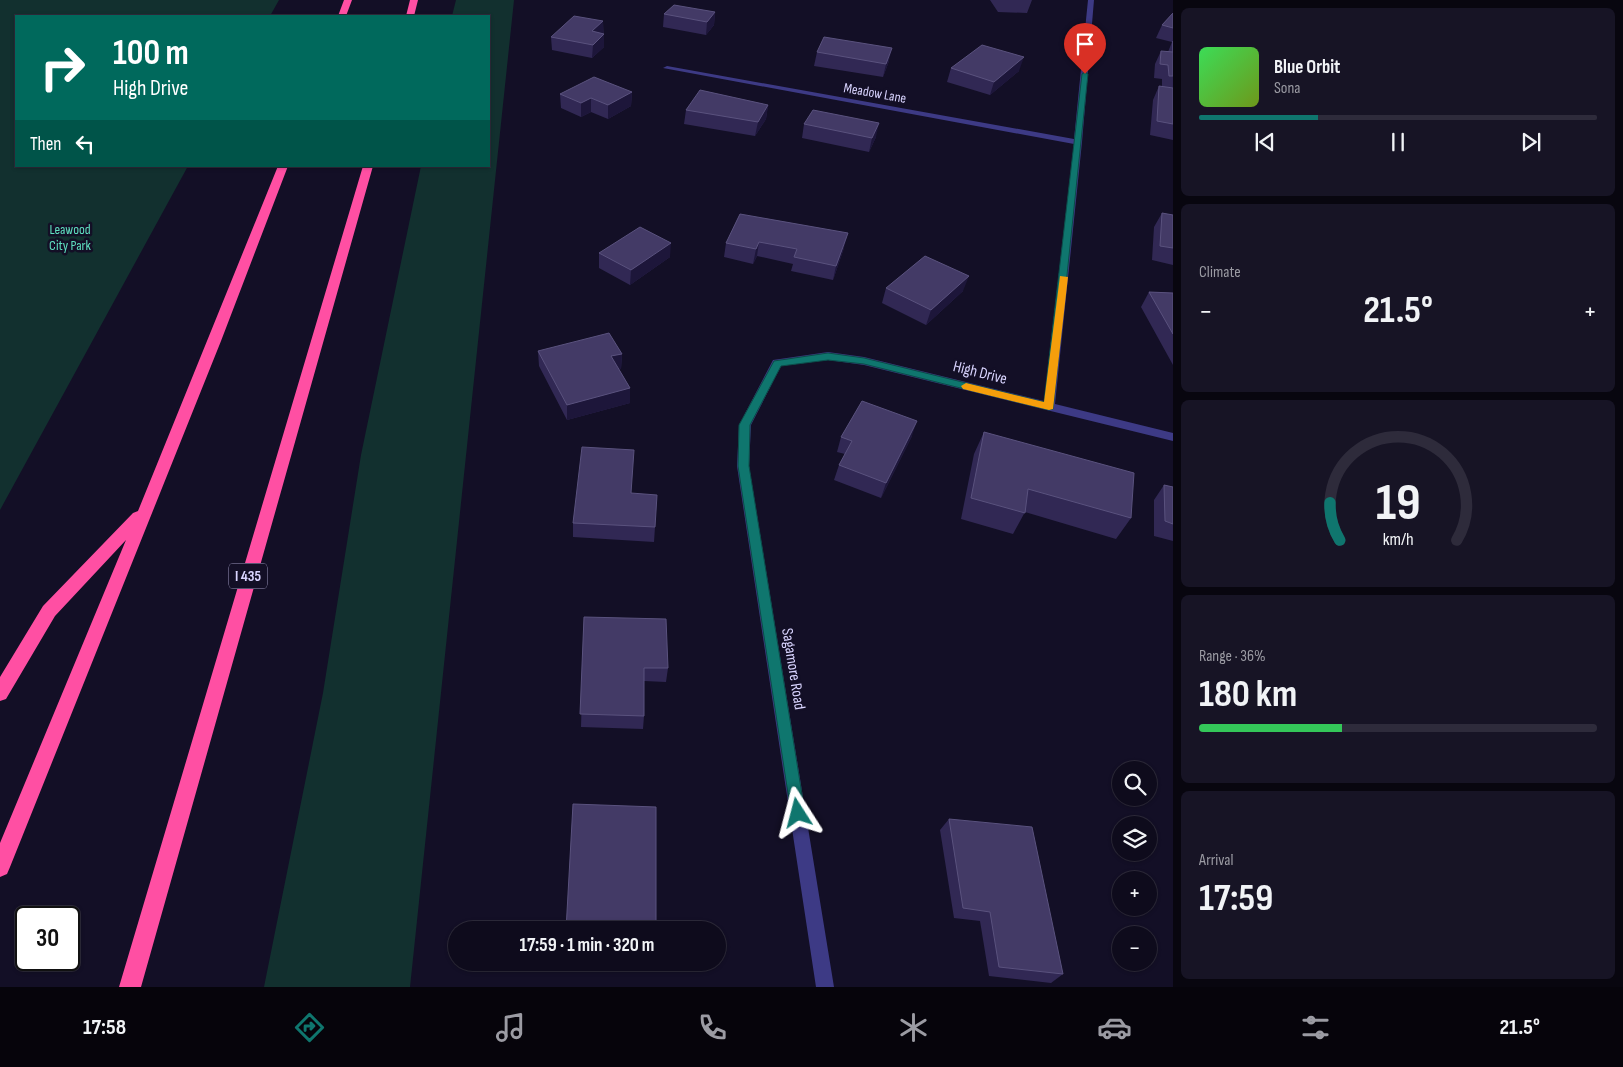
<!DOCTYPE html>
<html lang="en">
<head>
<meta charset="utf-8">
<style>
	:root { --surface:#0e0b1c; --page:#171425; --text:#f1f3f6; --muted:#9b9ba3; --line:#2e2b3b; --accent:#0f766e }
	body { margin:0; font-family:"Sofia Sans Condensed",sans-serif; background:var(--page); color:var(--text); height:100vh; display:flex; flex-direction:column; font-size:19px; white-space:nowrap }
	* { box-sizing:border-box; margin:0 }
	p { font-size:16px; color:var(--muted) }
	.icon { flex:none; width:28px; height:28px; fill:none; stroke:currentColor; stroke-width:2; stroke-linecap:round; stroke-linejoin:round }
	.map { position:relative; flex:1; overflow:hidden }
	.drawer { display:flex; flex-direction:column; gap:8px; padding:8px; background:#08060f; width:450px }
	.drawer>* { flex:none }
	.guide { position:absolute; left:15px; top:15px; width:475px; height:152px; border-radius:0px; box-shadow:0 1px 4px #0004,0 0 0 1px var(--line); background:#00695c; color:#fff; overflow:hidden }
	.controls { position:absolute; left:1112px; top:761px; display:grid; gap:10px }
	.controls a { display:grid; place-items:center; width:45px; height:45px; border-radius:50%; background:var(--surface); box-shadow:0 1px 4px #0004,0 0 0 1px var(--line); font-size:25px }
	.speed { position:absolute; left:15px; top:906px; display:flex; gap:10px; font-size:25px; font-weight:700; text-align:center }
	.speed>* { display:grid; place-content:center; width:65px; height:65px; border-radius:50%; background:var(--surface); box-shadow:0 1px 4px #0004,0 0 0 1px var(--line); line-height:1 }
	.speed .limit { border:2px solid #111; border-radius:8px; background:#fff; color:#111 }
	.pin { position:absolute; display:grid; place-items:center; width:42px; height:42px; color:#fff; margin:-51px -21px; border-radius:50% 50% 50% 0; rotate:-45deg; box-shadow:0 0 5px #0007 }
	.pin .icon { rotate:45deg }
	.me { position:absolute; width:55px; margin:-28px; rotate:351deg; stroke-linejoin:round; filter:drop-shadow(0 0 4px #0008) }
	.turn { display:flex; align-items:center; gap:18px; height:105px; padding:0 15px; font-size:22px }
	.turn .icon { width:65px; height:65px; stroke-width:2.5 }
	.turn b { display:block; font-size:35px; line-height:42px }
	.then { display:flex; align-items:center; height:48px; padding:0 15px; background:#0003; gap:10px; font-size:19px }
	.big { font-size:38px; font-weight:700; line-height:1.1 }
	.drawer .card { flex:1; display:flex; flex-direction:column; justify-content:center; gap:8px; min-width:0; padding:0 18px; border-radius:8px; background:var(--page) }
	.drawer .dial { align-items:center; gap:0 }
	.dial svg { height:130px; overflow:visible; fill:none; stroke:var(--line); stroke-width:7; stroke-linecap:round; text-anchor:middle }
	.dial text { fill:var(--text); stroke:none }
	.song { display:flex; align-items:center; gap:15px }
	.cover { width:60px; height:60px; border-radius:8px; background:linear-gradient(135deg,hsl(130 70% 55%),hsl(80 70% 35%)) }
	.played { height:5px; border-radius:2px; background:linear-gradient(90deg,var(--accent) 30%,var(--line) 30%) }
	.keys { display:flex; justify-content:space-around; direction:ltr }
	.heat { display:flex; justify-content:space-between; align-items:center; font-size:28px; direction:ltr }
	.charge { height:8px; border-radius:4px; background:linear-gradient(90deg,#34c759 36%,var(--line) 0) }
	.trip { position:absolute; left:448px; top:921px; width:278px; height:50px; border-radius:25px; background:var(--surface); box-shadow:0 1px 4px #0004,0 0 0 1px var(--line); font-weight:700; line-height:50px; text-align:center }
	.tab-bar { display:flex; height:80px; justify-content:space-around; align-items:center; background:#06040b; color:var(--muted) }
	.tab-bar .icon { width:35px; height:35px }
	.tab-bar .on { color:var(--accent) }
	.tab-bar b { font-size:22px; color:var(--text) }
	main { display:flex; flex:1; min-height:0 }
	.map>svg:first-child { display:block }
	.green { fill:#12302f }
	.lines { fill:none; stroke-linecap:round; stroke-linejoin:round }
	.street { fill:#3d3a85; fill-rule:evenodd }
	.highway { fill:#ff4fa3; fill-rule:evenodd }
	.wall { fill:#312854 }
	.shaded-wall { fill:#1d163a }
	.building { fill:#433a66; stroke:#5a527e }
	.route { fill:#0f766e; stroke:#0a4d48 }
	.slow { fill:#f59e0b }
	.labels { text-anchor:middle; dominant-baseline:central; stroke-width:5; stroke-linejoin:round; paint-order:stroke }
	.far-street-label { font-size:14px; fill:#d9d4ff; stroke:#130f26 }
	.far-park-label { font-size:14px; fill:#5fe0c0; stroke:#130f26 }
	.shield { fill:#130f26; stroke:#9e99be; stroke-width:1 }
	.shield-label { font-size:15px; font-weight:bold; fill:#d9d4ff }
	.street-label { font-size:16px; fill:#d9d4ff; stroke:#130f26 }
</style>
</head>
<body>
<main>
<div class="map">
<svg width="1173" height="987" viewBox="0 0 1173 987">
	<rect width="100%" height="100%" fill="#130f26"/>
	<path class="green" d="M 0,0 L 279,0 L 270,16 L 16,16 L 16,166 L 188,166 L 0,510 Z
		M 456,0 L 514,0 L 410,987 L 264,987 L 323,693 L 361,455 L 421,166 L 489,166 L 489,16 L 452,16 Z"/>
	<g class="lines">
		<path class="street" d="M 1088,0 L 1094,0 L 1082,142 L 1055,404 L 1173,433 L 1173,441 L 864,365 L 828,360 L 781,366 L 751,425 L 749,466 L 834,987 L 816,987 L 737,466 L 739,425 L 773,360 L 828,352 L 864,357 L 1044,401 L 1074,144 L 663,68 L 667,66 L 1074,139 Z"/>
		<path class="highway" d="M 344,0 L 352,0 L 346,16 L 338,16 Z
			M 410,0 L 418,0 L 414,16 L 406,16 Z
			M 278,166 L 288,166 L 221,341 L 10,867 L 7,874 L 0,877 L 0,843 L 126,540 L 55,616 L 6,699 L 0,701 L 0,677 L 43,606 L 133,513 L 138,511 Z
			M 363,166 L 373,166 L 141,987 L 119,987 Z"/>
	</g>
	<path class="wall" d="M 990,0 L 1032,0 L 1027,13 L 998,12 Z
		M 715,12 L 714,25 L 706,35 L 663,27 L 664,14 Z
		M 1173,13 L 1173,140 L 1150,135 L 1153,100 L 1159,86 L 1162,86 L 1162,79 L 1154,78 L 1155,64 L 1161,51 L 1168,52 L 1172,42 L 1156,38 L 1162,25 Z
		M 603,21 L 604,47 L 592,58 L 552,50 L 551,37 Z
		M 817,52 L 889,61 L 883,77 L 814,66 Z
		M 951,68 L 1019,71 L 990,95 L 947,82 Z
		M 632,92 L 631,106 L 608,119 L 591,112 L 581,117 L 561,108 L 560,94 Z
		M 768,105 L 766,119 L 755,136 L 684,124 L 686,110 Z
		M 804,124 L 876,137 L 869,152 L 802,138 Z
		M 1162,213 L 1173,215 L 1173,265 L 1152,260 L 1154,227 Z
		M 740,214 L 844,248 L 833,280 L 791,271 L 793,264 L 757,256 L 753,264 L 724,257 L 726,243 Z
		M 599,253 L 670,257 L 630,285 L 599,268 Z
		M 886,288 L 963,291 L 926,325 L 882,303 Z
		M 1149,292 L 1173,293 L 1173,365 L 1141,307 Z
		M 538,351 L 622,354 L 621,369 L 619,369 L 630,388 L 630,403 L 567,420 L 539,366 Z
		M 984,432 L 1131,518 L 1116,539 L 1025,512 L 1013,534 L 961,519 L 974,454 Z
		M 912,436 L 881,498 L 834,480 L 839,465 L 845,454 L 837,452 L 841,437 Z
		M 1164,485 L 1173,487 L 1173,541 L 1154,536 L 1154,500 Z
		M 631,493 L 655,527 L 654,542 L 573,537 L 573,523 Z
		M 584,617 L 668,668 L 666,682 L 644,681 L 644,716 L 643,729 L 581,727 Z
		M 949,819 L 1063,974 L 1051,983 L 989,976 L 980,921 L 954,918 L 940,830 Z"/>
	<path class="shaded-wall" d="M 715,12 L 714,25 L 706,35 L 707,22 Z
		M 603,21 L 603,35 L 592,31 Z
		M 604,34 L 604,47 L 592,58 L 593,45 Z
		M 892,48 L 889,61 L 883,77 L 886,64 Z
		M 1024,57 L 1019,71 L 990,95 L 994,82 Z
		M 632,92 L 631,106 L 608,119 L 608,105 Z
		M 591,98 L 591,112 L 581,117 L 581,103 Z
		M 768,105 L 766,119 L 755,136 L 758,122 Z
		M 879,123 L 876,137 L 869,152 L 872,138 Z
		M 848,233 L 844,248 L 833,280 L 836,266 Z
		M 759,242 L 757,256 L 753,264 L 756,249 Z
		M 671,243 L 670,257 L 630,285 L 631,270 Z
		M 969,276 L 963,291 L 926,325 L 931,310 Z
		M 622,354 L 621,369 L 611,371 L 611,356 Z
		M 630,388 L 630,403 L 567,420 L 567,405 Z
		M 917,421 L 912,436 L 881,498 L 886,483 Z"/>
	<path class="building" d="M 674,5 L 715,12 L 707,22 L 664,14 Z
		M 1173,13 L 1173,28 L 1162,25 Z
		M 574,16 L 603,21 L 592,31 L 604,34 L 593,45 L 551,37 Z
		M 824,37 L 892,48 L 886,64 L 817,52 Z
		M 1173,41 L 1173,76 L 1169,76 L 1168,65 L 1160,64 L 1161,51 L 1173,52 Z
		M 982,45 L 1024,57 L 994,82 L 951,68 Z
		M 594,77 L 632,92 L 608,105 L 591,98 L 581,103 L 560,94 Z
		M 1159,86 L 1173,88 L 1173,124 L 1157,121 Z
		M 700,90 L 768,105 L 758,122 L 686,110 Z
		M 813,110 L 879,123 L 872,138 L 804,124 Z
		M 1162,213 L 1173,215 L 1173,248 L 1160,246 Z
		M 740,214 L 848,233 L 836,266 L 794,257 L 797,249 L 759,242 L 756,249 L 726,243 Z
		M 640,227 L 671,243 L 631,270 L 599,253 Z
		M 925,256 L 969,276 L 931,310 L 886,288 Z
		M 1149,292 L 1173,293 L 1173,334 Z
		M 609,333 L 622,354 L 611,356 L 630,388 L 567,405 L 538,351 Z
		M 862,401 L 917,421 L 886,483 L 839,465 L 852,441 L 841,437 Z
		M 984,432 L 1134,473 L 1131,518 L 1028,489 L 1025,513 L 971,498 Z
		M 582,447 L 634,450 L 631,493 L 657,495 L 655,527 L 573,523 Z
		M 1164,485 L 1173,487 L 1173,524 L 1165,521 Z
		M 584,617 L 666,619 L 668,668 L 644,668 L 644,716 L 580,714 Z
		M 573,804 L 656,807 L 656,930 L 566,930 Z
		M 949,819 L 1032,827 L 1063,974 L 999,967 L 990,912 L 963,908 Z"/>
	<path class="route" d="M 1085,72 L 1088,74 L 1053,409 L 1049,410 L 864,364 L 828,360 L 781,366 L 750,425 L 749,466 L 805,813 L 803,819 L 798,821 L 793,819 L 791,813 L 738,466 L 739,425 L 774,361 L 828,353 L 864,358 L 1044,402 L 1082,74 Z"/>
	<path class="slow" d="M 1060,276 L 1068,277 L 1053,409 L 1049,410 L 963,389 L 961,386 L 966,383 L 1044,402 Z"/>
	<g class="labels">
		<g class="far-street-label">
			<text transform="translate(875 93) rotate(10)">Meadow Lane</text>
		</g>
		<g class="far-park-label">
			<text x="70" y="229">Leawood<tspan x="70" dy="16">City Park</tspan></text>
		</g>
		<rect class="shield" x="229" y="563.5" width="38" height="25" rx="4"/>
		<g class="shield-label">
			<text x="248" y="576">I 435</text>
		</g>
		<g class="street-label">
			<text transform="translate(980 373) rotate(14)">High Drive</text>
			<text transform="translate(793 669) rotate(81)">Sagamore Road</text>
		</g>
	</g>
</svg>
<div class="controls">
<a><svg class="icon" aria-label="search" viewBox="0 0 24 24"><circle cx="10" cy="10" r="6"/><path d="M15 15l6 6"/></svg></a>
<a><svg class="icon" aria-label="layers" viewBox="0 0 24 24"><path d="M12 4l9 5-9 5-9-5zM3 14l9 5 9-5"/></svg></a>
<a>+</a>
<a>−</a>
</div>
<div class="speed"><div class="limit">30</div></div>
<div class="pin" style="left:1085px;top:74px;background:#d93025"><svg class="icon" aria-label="arrive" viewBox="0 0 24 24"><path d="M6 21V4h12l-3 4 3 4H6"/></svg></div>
<svg class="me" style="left:798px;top:813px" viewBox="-20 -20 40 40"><path d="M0-17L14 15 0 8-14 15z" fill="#0f766e" stroke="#fff" stroke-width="4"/></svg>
<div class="trip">17:59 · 1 min · 320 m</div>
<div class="guide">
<div class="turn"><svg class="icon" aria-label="right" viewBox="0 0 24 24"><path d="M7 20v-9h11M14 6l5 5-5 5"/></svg><div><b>100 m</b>High Drive</div></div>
<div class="then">Then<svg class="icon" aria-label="left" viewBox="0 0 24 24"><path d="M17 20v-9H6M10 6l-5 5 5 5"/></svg></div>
</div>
</div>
<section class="drawer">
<div class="card">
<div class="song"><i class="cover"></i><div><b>Blue Orbit</b><p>Sona</p></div></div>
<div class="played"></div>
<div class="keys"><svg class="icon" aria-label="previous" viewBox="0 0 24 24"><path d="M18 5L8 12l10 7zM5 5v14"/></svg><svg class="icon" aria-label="pause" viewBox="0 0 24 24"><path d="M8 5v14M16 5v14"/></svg><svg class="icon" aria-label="next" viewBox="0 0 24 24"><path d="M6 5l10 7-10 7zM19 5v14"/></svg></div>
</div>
<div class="card"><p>Climate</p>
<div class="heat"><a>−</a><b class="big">21.5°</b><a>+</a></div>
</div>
<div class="card dial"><svg viewBox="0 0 100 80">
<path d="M14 69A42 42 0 1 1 86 69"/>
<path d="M14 69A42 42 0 0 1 8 46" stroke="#0f766e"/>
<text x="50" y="56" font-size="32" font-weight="700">19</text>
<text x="50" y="72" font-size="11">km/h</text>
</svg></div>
<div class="card"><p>Range · 36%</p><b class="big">180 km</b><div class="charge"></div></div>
<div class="card"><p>Arrival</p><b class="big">17:59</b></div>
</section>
</main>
<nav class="tab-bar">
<b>17:58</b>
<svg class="icon on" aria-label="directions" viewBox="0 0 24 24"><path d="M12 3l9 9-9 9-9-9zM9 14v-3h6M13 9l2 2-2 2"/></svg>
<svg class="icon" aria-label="music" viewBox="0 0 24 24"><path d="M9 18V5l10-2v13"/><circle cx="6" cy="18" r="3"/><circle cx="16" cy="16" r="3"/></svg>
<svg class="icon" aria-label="phone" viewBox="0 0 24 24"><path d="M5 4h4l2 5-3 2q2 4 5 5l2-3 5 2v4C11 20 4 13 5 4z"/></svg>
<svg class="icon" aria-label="climate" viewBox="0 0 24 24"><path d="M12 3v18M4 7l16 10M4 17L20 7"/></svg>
<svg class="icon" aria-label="car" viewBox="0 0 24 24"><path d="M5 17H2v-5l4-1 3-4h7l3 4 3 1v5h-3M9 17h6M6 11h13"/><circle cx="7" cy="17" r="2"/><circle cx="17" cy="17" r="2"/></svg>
<svg class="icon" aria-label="filters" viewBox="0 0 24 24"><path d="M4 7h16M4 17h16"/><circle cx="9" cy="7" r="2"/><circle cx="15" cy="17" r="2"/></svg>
<b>21.5°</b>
</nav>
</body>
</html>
